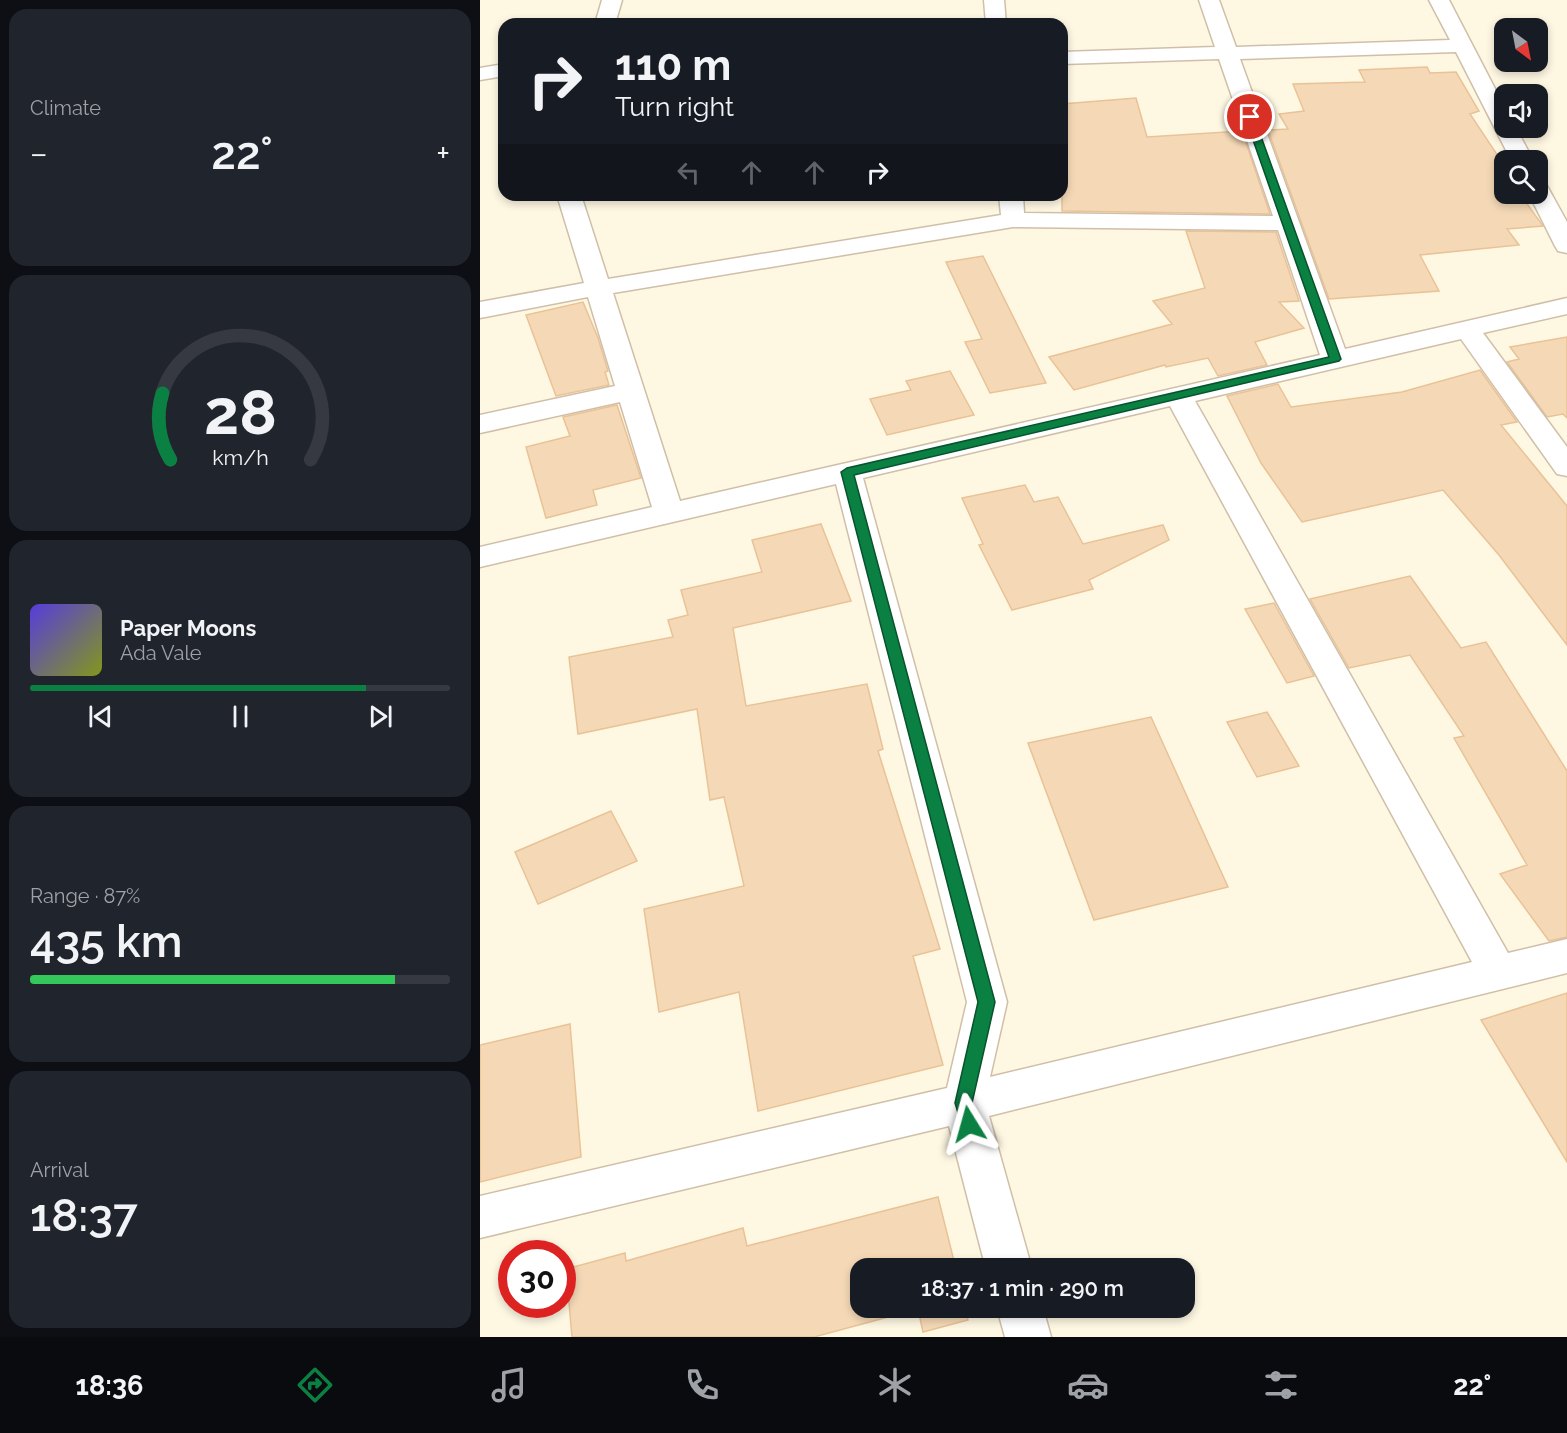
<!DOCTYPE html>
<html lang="en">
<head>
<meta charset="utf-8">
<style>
	:root { --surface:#171b24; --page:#20242c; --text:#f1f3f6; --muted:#9ea1a6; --line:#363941; --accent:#0b8043 }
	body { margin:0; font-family:Raleway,sans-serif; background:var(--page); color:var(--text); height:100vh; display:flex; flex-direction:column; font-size:22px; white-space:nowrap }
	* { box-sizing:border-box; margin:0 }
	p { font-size:20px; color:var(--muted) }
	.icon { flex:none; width:33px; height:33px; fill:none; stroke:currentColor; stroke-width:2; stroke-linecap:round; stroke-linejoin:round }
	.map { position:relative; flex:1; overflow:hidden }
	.drawer { display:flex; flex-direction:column; gap:9px; padding:9px; background:#0d0f14; width:480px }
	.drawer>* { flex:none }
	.hud { position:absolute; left:18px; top:18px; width:570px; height:183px; border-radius:18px; box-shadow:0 3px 9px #0003; background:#171b24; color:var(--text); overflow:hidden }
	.needle { width:39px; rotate:148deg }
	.buttons { position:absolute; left:1014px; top:18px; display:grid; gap:12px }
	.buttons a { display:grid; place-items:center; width:54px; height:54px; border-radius:12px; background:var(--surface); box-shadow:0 3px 9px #0003; font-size:30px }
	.speed { position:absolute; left:18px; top:1240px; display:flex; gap:12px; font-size:30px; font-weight:700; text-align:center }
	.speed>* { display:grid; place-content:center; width:78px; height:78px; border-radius:50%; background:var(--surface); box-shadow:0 3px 9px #0003; line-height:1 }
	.speed .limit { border:9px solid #d22; background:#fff; color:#111 }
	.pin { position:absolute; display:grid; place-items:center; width:51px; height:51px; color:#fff; margin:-26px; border:3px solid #fff; border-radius:50%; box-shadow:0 2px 6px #0007 }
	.me { position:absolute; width:66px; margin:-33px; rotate:352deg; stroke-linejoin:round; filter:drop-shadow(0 0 4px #0008) }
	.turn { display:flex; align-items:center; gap:21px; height:126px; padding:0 18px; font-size:27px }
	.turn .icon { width:78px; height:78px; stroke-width:2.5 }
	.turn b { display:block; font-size:42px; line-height:51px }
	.lanes { display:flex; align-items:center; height:57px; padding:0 18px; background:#0003; justify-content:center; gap:30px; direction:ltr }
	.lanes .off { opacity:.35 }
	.big { font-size:45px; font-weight:600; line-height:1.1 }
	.drawer .card { flex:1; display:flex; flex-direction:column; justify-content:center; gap:9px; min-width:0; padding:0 21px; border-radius:18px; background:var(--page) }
	.drawer .dial { align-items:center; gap:0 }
	.dial svg { height:156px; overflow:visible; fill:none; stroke:var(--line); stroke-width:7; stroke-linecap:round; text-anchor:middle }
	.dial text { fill:var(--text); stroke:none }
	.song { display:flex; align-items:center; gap:18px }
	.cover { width:72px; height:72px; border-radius:9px; background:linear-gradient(135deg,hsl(250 70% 55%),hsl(70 70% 35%)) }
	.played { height:6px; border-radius:3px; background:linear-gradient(90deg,var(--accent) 80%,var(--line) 80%) }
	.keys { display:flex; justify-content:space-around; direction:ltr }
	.heat { display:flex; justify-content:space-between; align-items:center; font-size:33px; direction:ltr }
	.charge { height:9px; border-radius:4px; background:linear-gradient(90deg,#34c759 87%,var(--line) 0) }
	.trip { position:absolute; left:370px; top:1258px; width:345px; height:60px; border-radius:18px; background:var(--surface); box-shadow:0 3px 9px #0003; font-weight:600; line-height:60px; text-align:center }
	.dock { display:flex; height:96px; justify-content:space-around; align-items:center; background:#090b0e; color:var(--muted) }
	.dock .icon { width:42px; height:42px }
	.dock .active { color:var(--accent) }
	.dock b { font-size:27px; color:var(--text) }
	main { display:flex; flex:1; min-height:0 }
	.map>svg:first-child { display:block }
	.building { fill:#f5d9b7; stroke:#e9c296; stroke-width:1.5 }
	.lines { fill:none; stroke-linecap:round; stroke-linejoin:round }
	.minor-casing { stroke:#d0bfa8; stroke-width:3 }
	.minor { fill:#fff; fill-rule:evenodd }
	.route { fill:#0b8043; stroke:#07532c; stroke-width:1.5 }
</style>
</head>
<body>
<main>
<section class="drawer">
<div class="card"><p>Climate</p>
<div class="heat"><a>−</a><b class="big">22°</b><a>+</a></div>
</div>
<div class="card dial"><svg viewBox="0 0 100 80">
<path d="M14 69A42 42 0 1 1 86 69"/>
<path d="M14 69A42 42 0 0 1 10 35" stroke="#0b8043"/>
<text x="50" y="56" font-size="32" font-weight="700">28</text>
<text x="50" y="72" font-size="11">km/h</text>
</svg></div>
<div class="card">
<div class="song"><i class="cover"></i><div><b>Paper Moons</b><p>Ada Vale</p></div></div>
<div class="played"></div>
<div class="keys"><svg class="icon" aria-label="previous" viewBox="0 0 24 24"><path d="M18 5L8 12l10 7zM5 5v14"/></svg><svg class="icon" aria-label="pause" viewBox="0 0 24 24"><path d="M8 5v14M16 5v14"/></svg><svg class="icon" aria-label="next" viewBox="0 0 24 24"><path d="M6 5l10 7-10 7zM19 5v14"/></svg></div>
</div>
<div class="card"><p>Range · 87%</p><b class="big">435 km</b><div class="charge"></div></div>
<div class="card"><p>Arrival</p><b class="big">18:37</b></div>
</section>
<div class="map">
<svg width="1087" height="1337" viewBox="0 0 1087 1337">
	<rect width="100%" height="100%" fill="#fef7e2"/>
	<path class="building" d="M 947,67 L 950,73 L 976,72 L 999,111 L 990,114 L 1020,159 L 1015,159 L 1024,172 L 1024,194 L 1040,194 L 1063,226 L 1027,229 L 1039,245 L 940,255 L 959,291 L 849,299 L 788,130 L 808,129 L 799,114 L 824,111 L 813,84 L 885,82 L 879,70 Z
		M 656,98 L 667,137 L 762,131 L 790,214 L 582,211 L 582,104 Z
		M 706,231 L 796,232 L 819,301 L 799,302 L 824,328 L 775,342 L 787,365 L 738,376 L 728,358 L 686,367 L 685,365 L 594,390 L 569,357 L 692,324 L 673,301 L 725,288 Z
		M 503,256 L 566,383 L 510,393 L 485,342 L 502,339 L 466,262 Z
		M 103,302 L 118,338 L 128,371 L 125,372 L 129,385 L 76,396 L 46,315 Z
		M 1087,337 L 1087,418 L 1083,414 L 1067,417 L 1027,362 L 1039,359 L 1030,347 Z
		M 1000,370 L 1037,422 L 1021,425 L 1087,506 L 1087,645 L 1019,555 L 963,490 L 822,522 L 781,463 L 747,396 L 798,384 L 811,407 L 922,392 Z
		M 470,371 L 494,415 L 407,435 L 390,399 L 431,390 L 426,381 Z
		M 137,405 L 161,478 L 113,490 L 117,505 L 66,518 L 46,447 L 90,436 L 83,417 Z
		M 545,485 L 554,502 L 578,497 L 603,544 L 683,525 L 689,540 L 609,580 L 613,589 L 532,610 L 499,545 L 503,544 L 482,498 Z
		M 341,524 L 371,601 L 253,628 L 266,706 L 387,684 L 403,749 L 398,751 L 460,949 L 433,956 L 463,1065 L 278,1111 L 259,992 L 179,1012 L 164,909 L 264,886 L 244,797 L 230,800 L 217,709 L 98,734 L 89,657 L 193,637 L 188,620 L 208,615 L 201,590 L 282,572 L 272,540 Z
		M 930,576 L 981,648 L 1006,642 L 1087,771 L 1087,937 L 1069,941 L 1020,874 L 1047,865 L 974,738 L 984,736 L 930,655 L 869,668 L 830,599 Z
		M 794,603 L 834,676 L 807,683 L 765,609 Z
		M 787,712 L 819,766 L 777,777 L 747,722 Z
		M 671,717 L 748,887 L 614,920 L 548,743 Z
		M 131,811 L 157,861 L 58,904 L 35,852 Z
		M 1087,993 L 1087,1162 L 1001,1020 Z
		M 90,1024 L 101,1157 L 0,1182 L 0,1045 Z
		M 458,1197 L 476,1269 L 381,1269 L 381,1308 L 485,1308 L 488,1320 L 443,1332 L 438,1309 L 334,1337 L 92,1337 L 86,1269 L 145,1253 L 146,1261 L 263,1228 L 267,1246 Z"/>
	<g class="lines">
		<defs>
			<path id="minor" d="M 122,0 L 142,0 L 135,24 L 115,24 Z
				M 504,0 L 524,0 L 526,24 L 506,24 Z
				M 719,0 L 739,0 L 756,47 L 970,40 L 949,0 L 969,0 L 1024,106 L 1024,128 L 1036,128 L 1053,160 L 1031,160 L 976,52 L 760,59 L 865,349 L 1087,298 L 1087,314 L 1003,333 L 1087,447 L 1087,476 L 1077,474 L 981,339 L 715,401 L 1028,953 L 1087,939 L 1087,973 L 509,1116 L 552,1269 L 506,1269 L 469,1126 L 0,1238 L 0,1196 L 467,1088 L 487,1002 L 356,484 L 0,567 L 0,547 L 172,507 L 140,402 L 0,433 L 0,415 L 135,386 L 108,297 L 0,318 L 0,302 L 104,283 L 77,195 L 101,195 L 128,279 L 521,215 L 519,195 L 543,195 L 544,213 L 793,216 L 739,59 L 582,64 L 582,52 L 735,47 ZM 533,227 L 798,230 L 840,355 L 200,501 L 133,293 ZM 690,406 L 992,962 L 510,1077 L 527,1002 L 383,478 Z
				M 24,64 L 24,76 L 0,80 L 0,68 Z
				M 1058,182 L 1066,184 L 1087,222 L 1087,253 L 1078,251 L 1075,246 L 1049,194 L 1058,194 Z
				M 517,1308 L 563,1308 L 571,1337 L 525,1337 Z"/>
		</defs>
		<use href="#minor" class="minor-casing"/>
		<use href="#minor" class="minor"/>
	</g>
	<path class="route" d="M 770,114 L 774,117 L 861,359 L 859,361 L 374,475 L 515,1002 L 492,1103 L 498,1124 L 495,1129 L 489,1132 L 483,1129 L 475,1103 L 498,1002 L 361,472 L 367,468 L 849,357 L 765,117 Z"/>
</svg>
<div class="buttons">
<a><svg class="needle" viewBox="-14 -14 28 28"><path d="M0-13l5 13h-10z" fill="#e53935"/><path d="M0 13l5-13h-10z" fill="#9ea1a6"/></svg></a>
<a><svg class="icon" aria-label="sound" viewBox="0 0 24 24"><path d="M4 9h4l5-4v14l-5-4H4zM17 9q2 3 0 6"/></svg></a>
<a><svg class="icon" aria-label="search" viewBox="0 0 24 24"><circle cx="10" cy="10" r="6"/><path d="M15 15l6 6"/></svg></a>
</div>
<div class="speed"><div class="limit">30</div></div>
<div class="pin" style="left:770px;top:117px;background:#d93025"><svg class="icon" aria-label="arrive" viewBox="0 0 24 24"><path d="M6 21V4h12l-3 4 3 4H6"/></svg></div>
<svg class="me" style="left:489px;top:1124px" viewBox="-20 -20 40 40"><path d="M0-17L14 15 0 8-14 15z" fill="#0b8043" stroke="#fff" stroke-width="4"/></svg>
<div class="trip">18:37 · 1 min · 290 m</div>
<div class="hud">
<div class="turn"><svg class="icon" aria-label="right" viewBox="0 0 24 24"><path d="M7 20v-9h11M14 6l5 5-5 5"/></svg><div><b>110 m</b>Turn right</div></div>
<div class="lanes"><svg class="icon off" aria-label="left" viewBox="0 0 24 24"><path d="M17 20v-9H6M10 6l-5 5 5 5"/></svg><svg class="icon off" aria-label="ahead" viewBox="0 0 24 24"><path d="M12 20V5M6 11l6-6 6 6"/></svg><svg class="icon off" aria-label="ahead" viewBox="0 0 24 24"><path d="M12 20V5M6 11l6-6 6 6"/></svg><svg class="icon" aria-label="right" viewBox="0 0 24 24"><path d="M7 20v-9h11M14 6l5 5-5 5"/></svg></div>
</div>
</div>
</main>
<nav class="dock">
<b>18:36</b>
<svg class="icon active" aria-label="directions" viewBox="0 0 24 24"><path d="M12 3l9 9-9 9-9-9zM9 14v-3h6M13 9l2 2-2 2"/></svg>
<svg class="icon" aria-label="music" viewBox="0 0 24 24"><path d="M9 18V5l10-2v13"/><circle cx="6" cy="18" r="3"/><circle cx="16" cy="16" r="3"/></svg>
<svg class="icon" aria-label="phone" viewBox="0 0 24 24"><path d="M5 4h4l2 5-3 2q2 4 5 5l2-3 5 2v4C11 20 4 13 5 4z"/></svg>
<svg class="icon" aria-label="climate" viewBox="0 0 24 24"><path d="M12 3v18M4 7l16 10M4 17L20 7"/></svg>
<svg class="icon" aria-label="car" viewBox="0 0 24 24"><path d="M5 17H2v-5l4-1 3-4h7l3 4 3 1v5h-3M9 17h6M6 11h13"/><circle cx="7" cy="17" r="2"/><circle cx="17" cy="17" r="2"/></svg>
<svg class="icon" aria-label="filters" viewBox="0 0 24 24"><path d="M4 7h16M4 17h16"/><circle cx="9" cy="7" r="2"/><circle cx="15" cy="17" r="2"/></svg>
<b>22°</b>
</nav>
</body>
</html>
